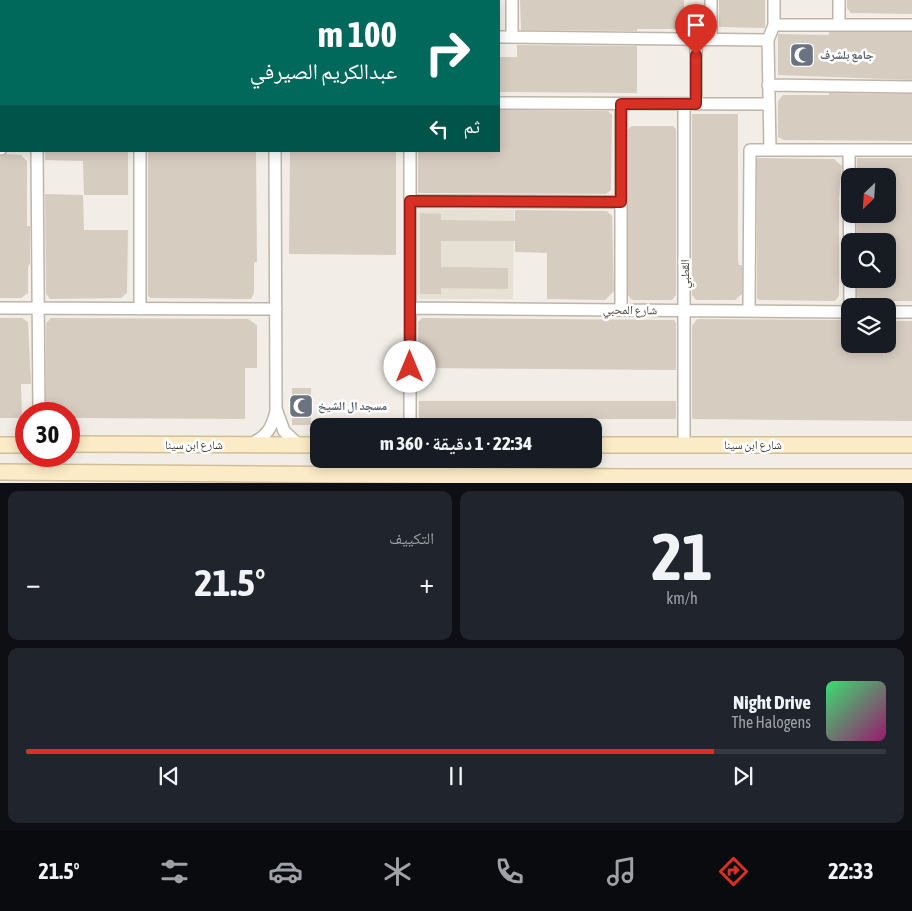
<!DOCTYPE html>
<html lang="ar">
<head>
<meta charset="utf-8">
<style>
	:root { --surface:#171b24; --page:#20242c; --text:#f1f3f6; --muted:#9ea1a6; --line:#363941; --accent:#d93025 }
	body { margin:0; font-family:"Asap Condensed","Noto Naskh Arabic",sans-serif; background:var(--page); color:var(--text); direction:rtl; height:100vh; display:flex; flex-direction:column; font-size:19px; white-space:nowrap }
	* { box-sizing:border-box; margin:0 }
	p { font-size:16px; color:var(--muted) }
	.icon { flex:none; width:28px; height:28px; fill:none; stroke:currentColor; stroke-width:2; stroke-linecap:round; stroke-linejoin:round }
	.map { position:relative; height:483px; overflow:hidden; direction:ltr }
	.details { display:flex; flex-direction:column; gap:8px; padding:8px; background:#0d0f14; flex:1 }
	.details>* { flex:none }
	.banner { position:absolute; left:0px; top:0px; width:500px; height:152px; box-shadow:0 2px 12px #0003; direction:rtl; background:#00695c; color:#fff; overflow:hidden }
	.needle { width:32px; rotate:205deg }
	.tools { position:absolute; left:841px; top:168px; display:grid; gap:10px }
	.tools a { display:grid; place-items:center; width:55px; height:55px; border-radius:10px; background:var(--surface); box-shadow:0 2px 12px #0003; font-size:25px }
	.speed { position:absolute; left:15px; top:402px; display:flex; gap:10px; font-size:25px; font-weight:700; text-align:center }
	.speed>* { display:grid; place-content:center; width:65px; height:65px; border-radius:50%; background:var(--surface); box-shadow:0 2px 12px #0003; line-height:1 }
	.speed .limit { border:8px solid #d22; background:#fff; color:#111 }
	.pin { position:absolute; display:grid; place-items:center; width:42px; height:42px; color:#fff; margin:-51px -21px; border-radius:50% 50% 50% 0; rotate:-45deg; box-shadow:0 0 5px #0007 }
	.pin .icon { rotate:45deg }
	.me { position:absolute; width:55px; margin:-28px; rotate:0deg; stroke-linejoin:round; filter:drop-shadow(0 0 4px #0008) }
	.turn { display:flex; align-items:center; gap:18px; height:105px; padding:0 20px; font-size:22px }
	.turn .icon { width:65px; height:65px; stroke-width:2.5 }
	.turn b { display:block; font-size:35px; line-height:42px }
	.then { display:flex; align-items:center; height:48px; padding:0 20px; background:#0003; gap:10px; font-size:19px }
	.big { font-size:38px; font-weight:700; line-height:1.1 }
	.details .card { flex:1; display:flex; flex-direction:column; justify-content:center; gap:8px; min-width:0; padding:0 18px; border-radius:10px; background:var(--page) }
	.details .dial { align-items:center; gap:0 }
	.dial b { font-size:65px; line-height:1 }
	.song { display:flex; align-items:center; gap:15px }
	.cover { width:60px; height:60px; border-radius:8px; background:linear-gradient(135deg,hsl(140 70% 55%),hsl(320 70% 35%)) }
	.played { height:5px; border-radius:2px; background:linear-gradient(90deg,var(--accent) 80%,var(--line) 80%) }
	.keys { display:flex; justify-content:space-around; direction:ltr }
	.heat { display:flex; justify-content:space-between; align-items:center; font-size:28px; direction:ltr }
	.details .tiles { flex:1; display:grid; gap:8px; grid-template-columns:1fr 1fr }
	.card:last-child { grid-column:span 2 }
	.trip { position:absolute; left:310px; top:418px; width:292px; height:50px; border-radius:10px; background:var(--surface); box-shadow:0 2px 12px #0003; font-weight:700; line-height:50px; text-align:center; direction:rtl }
	.tab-bar { display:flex; height:80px; justify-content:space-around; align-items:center; background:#090b0e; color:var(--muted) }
	.tab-bar .icon { width:35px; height:35px }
	.tab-bar .current { color:var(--accent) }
	.tab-bar b { font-size:22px; color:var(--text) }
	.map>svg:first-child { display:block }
	.residential { fill:#e6e0d5 }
	.building { fill:#d7ccc0 }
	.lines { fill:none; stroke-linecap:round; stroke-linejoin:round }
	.street-casing { stroke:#beb5aa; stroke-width:14 }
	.secondary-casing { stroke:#d1be98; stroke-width:18 }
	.street { stroke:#fff; stroke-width:11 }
	.secondary { stroke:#fcebc7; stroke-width:15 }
	.route-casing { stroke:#8d1f18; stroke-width:12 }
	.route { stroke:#d93025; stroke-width:9 }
	.labels { text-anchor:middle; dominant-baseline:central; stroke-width:5; stroke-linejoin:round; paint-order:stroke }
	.worship-label { font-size:12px; font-weight:bold; fill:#5b616d; stroke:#fff; text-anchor:start }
	.street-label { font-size:12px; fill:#453e36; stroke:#fff }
</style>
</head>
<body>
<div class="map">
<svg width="912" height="484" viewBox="0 0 912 484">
	<rect width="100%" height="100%" fill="#f2eee7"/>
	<path class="residential" d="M 420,209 L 514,210 L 513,299 L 421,299 L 417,294 L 417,213 Z"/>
	<path class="building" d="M 520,0 L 684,0 L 684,29 L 637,29 L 637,31 L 521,30 Z
		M 719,0 L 765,0 L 765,28 L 719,27 Z
		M 847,0 L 912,0 L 912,14 L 851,13 L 847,8 Z
		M 829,32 L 912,32 L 912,80 L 778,75 L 778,34 L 829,35 Z
		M 517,45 L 637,46 L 637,93 L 499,92 L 499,57 L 517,57 Z
		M 829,93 L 912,94 L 912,141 L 784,140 L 778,137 L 778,101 L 783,95 L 829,95 Z
		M 499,110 L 608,111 L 612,115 L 611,190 L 606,194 L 418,193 L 418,151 L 499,151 Z
		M 692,114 L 738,114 L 738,260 L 739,265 L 742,265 L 742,294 L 735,300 L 696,300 L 692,295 Z
		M 632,126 L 673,126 L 676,129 L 676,295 L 672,300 L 632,300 L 628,295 L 628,129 Z
		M 45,151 L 128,151 L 128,195 L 84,195 L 83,161 L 45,160 Z
		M 148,151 L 256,151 L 257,262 L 254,262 L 254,293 L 251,299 L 151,298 L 148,296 Z
		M 290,151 L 396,151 L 396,255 L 289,254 Z
		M 6,154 L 21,155 L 27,161 L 27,226 L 30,226 L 30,263 L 28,267 L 28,293 L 21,298 L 0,298 L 0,156 Z
		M 757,158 L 834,159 L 842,166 L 839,196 L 839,296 L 835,301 L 759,300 L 757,298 Z
		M 857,158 L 912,158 L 912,301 L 862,301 L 857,296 L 857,279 L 888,279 L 888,241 L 857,241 L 857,214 L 888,214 L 888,176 L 857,176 Z
		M 45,194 L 83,195 L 84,230 L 128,230 L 127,293 L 121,298 L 50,299 L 46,294 Z
		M 515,210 L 607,211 L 612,216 L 614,291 L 605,300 L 547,299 L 547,253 L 515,252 L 515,241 L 441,241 L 441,267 L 508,268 L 508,289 L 441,288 L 441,294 L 420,294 L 420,213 L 441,214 L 441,220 L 515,221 Z
		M 0,318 L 22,318 L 28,322 L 31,384 L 21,384 L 22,418 L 0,418 Z
		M 51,318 L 248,319 L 257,325 L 257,368 L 245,368 L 245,419 L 69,418 L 69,414 L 46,414 L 46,323 Z
		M 422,318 L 674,320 L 676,323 L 676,370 L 418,368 L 418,322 Z
		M 697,319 L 850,320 L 850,344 L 888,344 L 888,321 L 912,321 L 912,421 L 692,419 L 692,326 Z
		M 292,388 L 311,388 L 311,425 L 292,425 Z
		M 419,401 L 676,401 L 676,419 L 419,419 Z"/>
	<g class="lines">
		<defs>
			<path id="street" d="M 139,0 L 139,1
				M 275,0 L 275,1
				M 409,0 L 409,1
				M 0,20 L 1,20
				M 774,25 L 912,25
				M 839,25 L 839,0
				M 499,37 L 768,40
				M 512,37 L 512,0
				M 711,39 L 711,0
				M 768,85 L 912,87
				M 0,87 L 1,87
				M 499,103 L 768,104
				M 696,104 L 696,39
				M 0,149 L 1,149
				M 770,150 L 768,40 L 774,25 L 774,0
				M 849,150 L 850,312
				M 37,151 L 39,414
				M 275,151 L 276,409 L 284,431 L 299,445
				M 410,151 L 410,426
				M 410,201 L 621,202
				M 0,308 L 276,309
				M 410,308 L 850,312
				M 140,309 L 140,151
				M 621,310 L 621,104
				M 749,311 L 750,150 L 912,150
				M 888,312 L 912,312
				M 251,444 C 267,436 272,428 276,411
				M 684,445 L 684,104"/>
			<path id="secondary" d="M 69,444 L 319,445
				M 0,445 L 26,445
				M 594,445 L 912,445
				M 0,472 L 632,477 L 912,477"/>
		</defs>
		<use href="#street" class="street-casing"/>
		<use href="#secondary" class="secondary-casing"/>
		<use href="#street" class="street"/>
		<use href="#secondary" class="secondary"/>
	</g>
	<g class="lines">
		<defs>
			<path id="route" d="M 410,367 L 410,201 L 621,202 L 621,104 L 696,104 L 696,55"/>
		</defs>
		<use href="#route" class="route-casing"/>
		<use href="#route" class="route"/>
	</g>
	<defs>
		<symbol id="mosque-square" viewBox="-11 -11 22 22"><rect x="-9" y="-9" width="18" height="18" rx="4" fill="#6b7280" stroke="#fff"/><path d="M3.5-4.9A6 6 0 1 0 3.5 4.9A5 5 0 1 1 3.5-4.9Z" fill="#fff"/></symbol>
	</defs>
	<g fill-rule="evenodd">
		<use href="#mosque-square" x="788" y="41" width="28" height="28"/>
		<use href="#mosque-square" x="287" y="392" width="28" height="28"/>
	</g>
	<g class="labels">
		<g class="worship-label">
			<text x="820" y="55">جامع بلشرف</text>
			<text x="318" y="406">مسجد ال الشيخ</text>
		</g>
		<g class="street-label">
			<text transform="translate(685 274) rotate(-90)">القطبي</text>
			<text transform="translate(630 310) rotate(1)">شارع المحبي</text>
			<text x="194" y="445">شارع ابن سينا</text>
			<text x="753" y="445">شارع ابن سينا</text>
		</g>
	</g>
</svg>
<div class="tools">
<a><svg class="needle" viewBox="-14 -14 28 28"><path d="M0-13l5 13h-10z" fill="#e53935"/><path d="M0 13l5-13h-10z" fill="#9ea1a6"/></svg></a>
<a><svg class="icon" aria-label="search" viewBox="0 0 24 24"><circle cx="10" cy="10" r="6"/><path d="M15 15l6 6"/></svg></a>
<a><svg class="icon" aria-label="layers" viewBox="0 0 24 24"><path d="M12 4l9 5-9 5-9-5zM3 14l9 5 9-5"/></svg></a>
</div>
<div class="speed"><div class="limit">30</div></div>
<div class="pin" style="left:696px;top:55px;background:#d93025"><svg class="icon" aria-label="arrive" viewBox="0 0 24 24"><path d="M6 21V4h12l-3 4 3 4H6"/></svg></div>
<svg class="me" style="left:410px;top:367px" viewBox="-20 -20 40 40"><circle r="19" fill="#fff"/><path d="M0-13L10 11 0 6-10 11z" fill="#d93025"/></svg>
<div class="trip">22:34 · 1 دقيقة · 360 m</div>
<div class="banner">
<div class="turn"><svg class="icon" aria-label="right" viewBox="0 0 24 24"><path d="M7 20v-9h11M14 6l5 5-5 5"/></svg><div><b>100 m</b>عبدالكريم الصيرفي</div></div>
<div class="then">ثم<svg class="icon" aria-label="left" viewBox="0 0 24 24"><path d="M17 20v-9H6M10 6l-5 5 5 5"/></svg></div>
</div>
</div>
<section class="details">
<div class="tiles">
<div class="card dial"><b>21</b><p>km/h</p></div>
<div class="card"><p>التكييف</p>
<div class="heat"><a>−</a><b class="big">21.5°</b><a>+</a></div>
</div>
<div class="card">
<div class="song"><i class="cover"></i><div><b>Night Drive</b><p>The Halogens</p></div></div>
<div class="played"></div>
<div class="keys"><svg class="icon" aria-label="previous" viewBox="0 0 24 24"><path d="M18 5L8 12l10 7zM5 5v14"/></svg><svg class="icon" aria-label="pause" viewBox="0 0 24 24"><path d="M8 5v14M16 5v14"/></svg><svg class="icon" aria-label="next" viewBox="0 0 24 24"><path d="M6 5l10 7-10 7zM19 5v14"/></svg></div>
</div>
</div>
</section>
<nav class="tab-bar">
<b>22:33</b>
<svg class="icon current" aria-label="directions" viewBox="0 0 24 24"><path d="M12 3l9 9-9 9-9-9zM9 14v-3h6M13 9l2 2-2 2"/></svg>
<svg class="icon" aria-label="music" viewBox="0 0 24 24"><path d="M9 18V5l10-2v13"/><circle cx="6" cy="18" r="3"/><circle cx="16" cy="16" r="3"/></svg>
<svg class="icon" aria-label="phone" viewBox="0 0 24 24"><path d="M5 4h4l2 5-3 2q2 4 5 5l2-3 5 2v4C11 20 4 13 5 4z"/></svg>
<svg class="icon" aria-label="climate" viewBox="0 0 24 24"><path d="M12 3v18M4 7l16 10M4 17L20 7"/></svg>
<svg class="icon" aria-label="car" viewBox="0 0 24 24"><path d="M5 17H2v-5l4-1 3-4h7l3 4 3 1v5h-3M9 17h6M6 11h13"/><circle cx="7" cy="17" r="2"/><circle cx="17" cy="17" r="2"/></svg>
<svg class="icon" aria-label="filters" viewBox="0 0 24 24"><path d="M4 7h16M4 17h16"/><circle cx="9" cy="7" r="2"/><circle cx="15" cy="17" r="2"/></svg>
<b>21.5°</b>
</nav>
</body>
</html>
